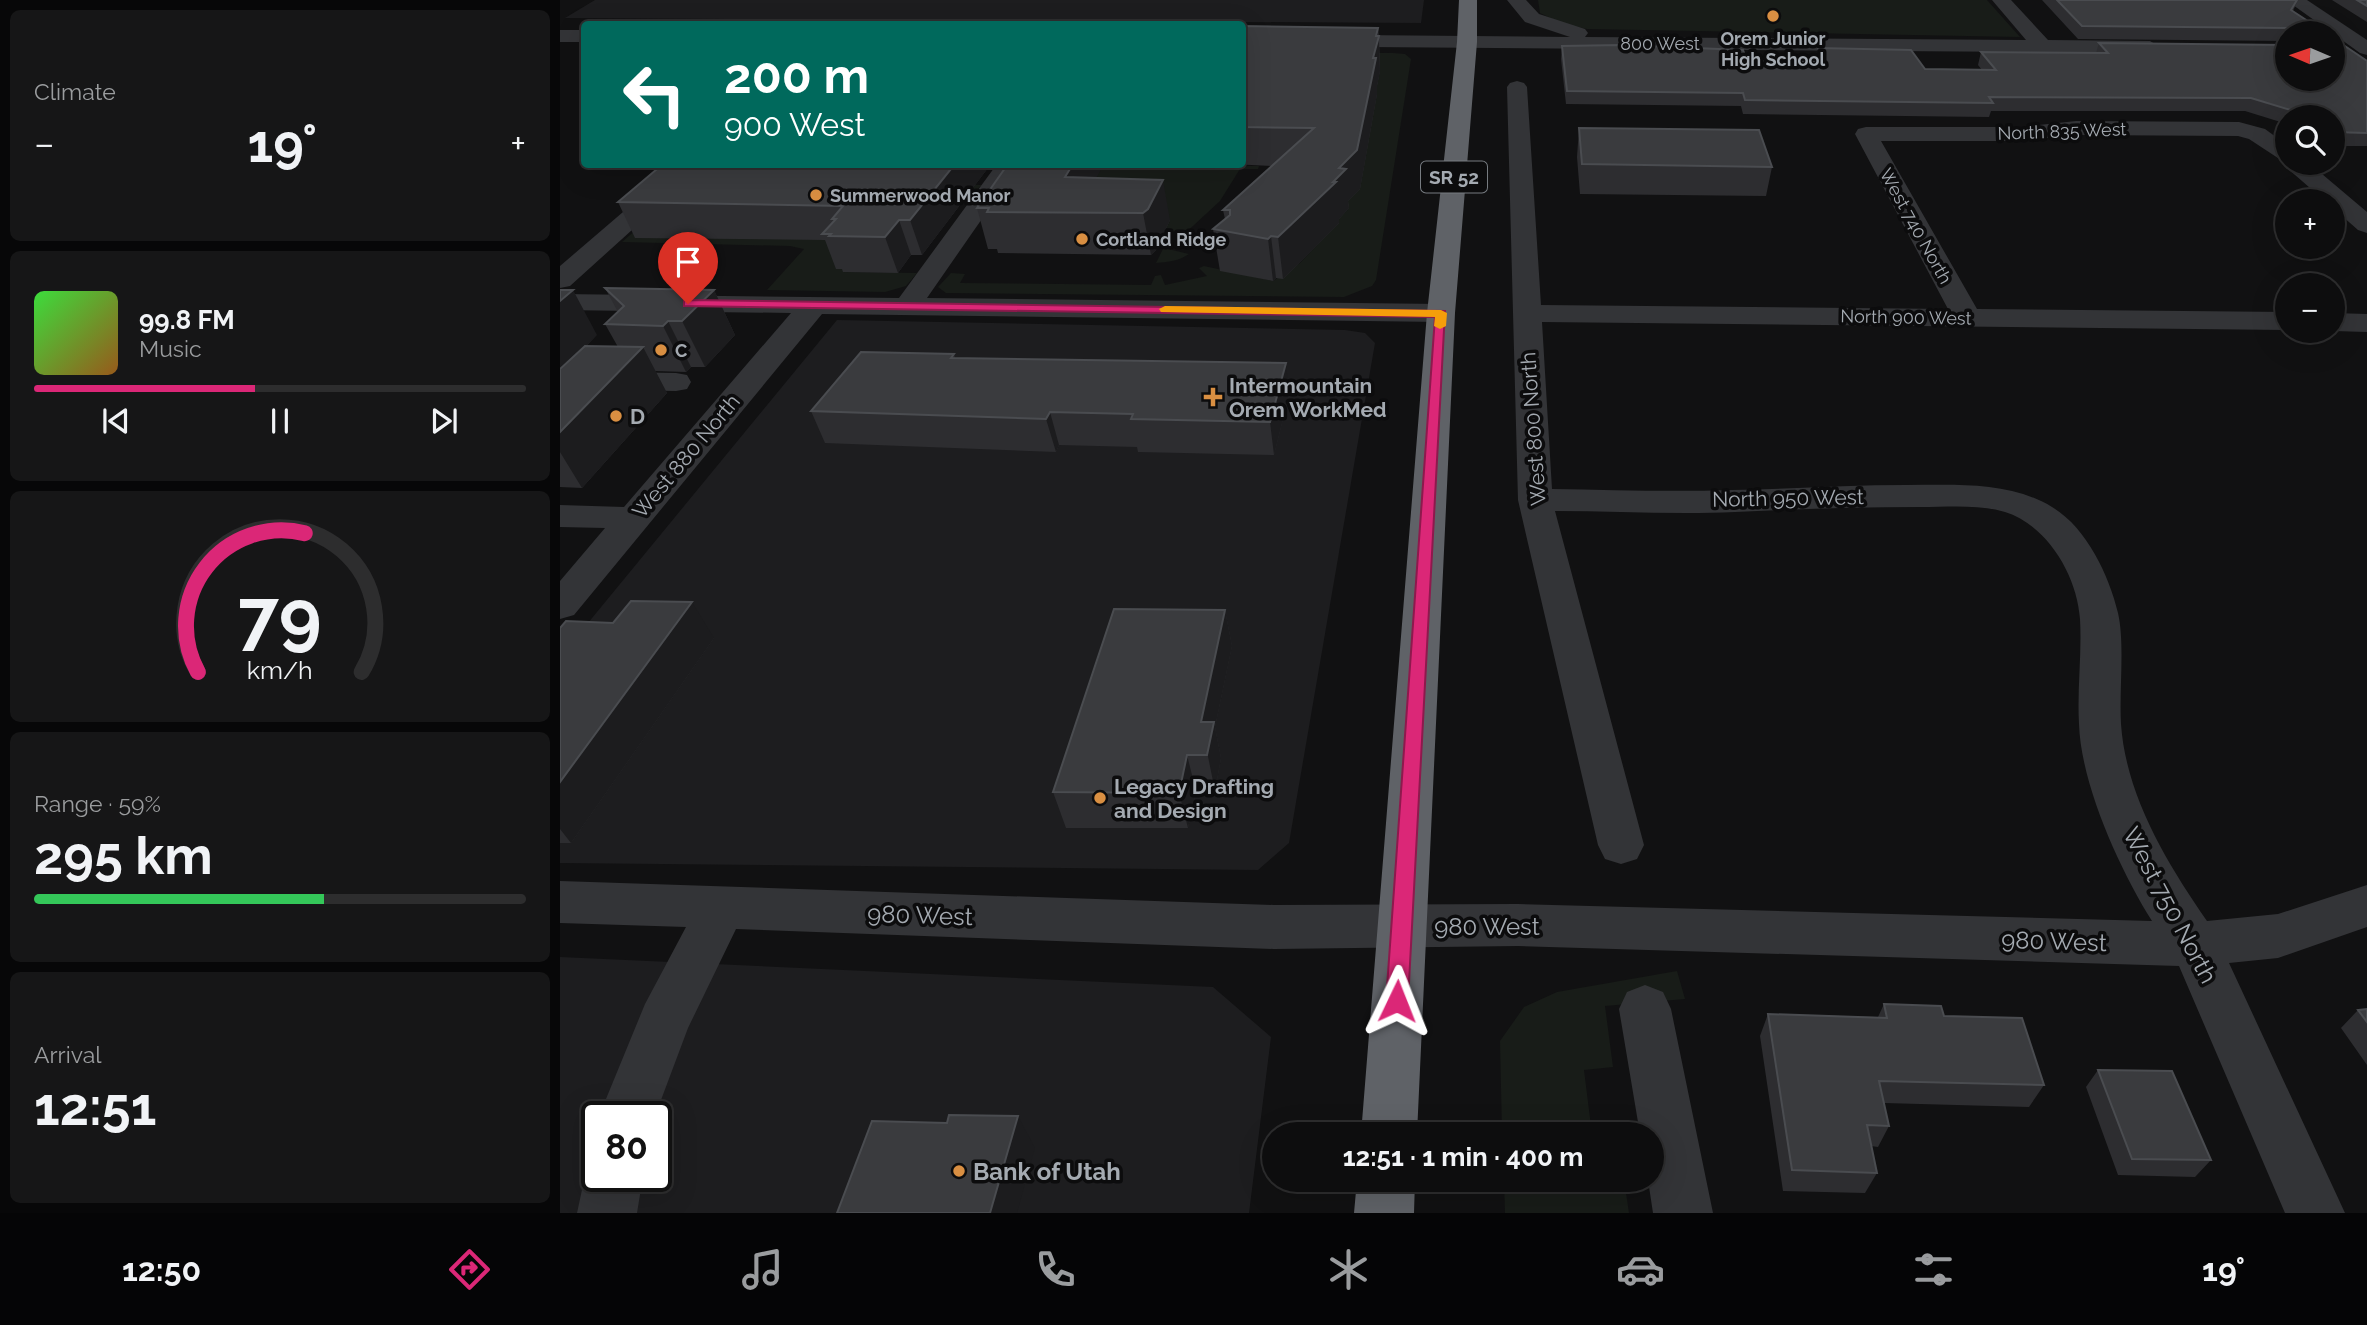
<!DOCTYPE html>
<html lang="en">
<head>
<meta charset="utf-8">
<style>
	:root { --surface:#0d0d0e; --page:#161617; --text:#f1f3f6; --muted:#9a9c9e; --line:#2d2d2e; --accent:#db2777 }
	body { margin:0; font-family:Raleway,sans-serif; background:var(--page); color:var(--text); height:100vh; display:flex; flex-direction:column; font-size:26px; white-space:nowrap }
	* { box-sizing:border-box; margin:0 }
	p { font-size:23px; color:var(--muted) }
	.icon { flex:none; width:38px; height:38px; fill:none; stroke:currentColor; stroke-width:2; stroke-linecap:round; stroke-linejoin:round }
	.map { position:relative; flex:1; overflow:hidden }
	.panel { display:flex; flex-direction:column; gap:10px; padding:10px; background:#070708; width:560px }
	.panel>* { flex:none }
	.banner { position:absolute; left:21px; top:21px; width:665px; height:147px; border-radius:7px; box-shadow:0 7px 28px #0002,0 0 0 2px var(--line); background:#00695c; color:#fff; overflow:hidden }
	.needle { width:46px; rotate:272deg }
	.buttons { position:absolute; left:1715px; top:21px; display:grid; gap:14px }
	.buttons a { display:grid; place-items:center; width:70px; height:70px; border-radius:50%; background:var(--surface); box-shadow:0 7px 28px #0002,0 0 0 2px var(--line); font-size:35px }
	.speed { position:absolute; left:21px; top:1101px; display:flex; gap:14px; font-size:35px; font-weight:700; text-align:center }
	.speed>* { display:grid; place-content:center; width:91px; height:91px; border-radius:50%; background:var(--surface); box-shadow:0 7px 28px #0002,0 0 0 2px var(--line); line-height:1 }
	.speed .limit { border:4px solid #111; border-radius:10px; background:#fff; color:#111 }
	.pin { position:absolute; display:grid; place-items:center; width:60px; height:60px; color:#fff; margin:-72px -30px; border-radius:50% 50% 50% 0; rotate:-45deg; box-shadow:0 0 7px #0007 }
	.pin .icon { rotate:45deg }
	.me { position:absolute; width:77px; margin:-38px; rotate:2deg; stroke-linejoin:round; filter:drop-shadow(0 0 5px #0008) }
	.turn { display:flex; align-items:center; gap:24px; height:147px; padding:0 28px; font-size:32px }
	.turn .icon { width:91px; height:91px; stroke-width:2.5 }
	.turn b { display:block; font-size:49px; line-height:60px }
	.big { font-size:52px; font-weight:700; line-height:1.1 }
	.panel .card { flex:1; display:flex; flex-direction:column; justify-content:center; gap:10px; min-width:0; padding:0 24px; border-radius:10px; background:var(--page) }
	.panel .dial { align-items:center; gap:0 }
	.dial svg { height:182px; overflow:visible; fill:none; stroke:var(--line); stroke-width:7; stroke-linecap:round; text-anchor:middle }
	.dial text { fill:var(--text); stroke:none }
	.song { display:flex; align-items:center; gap:21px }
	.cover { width:84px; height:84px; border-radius:10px; background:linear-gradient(135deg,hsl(120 70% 55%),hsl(30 70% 35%)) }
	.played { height:7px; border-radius:4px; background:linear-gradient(90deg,var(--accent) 45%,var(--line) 45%) }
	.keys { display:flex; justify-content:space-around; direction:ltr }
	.heat { display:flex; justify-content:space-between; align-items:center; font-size:38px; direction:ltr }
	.charge { height:10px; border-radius:5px; background:linear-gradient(90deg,#34c759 59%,var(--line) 0) }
	.trip { position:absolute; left:702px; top:1122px; width:402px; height:70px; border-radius:35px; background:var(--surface); box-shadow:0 7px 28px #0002,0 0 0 2px var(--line); font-weight:700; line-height:70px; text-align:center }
	.menu { display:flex; height:112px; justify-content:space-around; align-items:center; background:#050506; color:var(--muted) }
	.menu .icon { width:49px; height:49px }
	.menu .selected { color:var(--accent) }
	.menu b { font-size:32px; color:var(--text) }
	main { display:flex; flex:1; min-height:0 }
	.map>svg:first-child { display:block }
	.built { fill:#1d1d1f; fill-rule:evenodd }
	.green { fill:#181c18 }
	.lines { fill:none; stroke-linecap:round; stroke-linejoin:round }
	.minor { fill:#333437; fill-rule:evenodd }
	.highway { fill:#5f6267; fill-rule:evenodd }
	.wall { fill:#2d2d30 }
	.shaded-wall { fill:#1c1c1e }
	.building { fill:#3a3b3e; stroke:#4a4c50; stroke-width:2 }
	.route { fill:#db2777; stroke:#8e194d; stroke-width:2 }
	.slow { fill:#f59e0b }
	.poi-dot { fill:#d98f42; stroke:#0c0c0d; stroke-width:2.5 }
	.labels { text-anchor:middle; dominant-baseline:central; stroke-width:7; stroke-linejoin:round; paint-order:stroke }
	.far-poi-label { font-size:18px; font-weight:bold; fill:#a4aab1; stroke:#0c0c0d; text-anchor:start }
	.far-street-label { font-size:18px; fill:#a4aab1; stroke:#0c0c0d }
	.shield { fill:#0c0c0d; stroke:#767b80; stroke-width:2 }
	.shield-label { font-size:19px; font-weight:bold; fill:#a4aab1 }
	.poi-label { font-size:21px; font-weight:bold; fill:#a4aab1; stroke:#0c0c0d; text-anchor:start }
	.street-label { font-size:21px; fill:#a4aab1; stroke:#0c0c0d }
	.near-street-label { font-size:24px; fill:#a4aab1; stroke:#0c0c0d }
	.near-poi-label { font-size:24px; font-weight:bold; fill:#a4aab1; stroke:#0c0c0d; text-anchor:start }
</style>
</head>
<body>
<main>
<section class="panel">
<div class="card"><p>Climate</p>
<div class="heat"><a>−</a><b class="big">19°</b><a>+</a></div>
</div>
<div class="card">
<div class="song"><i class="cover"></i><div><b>99.8 FM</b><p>Music</p></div></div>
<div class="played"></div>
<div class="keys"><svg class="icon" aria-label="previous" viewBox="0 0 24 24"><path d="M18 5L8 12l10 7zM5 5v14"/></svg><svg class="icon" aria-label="pause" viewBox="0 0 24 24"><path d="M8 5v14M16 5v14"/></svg><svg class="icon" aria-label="next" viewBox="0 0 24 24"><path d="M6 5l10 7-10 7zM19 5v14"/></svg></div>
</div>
<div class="card dial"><svg viewBox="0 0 100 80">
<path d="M14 69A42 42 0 1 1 86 69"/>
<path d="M14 69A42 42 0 0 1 61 8" stroke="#db2777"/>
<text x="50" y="56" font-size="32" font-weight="700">79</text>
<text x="50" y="72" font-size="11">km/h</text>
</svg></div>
<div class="card"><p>Range · 59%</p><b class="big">295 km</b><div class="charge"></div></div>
<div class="card"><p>Arrival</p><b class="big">12:51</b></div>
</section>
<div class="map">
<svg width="1807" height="1213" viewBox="0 0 1807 1213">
	<rect width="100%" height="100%" fill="#111112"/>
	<path class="built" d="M 35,0 L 864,0 L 861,23 L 5,18 Z
		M 277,320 L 785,330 L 805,333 L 815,343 L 729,843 L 698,870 L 0,863 L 0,657 Z
		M 0,957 L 653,987 L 711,1037 L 689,1213 L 0,1213 ZM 37,1116 L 96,1116 L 96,1176 L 37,1176 Z"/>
	<path class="green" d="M 978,0 L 1427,0 L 1460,37 L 1027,29 L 1003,24 L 980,13 Z
		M 683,52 L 833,53 L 845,54 L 851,59 L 816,280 L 812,286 L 784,297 L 386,293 L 378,287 L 391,273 L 405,274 L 400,283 L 591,285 L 595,276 L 601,275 L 605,285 L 647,276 L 639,268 L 644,266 L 713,281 L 740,263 L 778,223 L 820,71 Z
		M 685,162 L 684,166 L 699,166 L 698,169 L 680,169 L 660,201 L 608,249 L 629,254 C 619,261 608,262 596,263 L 613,229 L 458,202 L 537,164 L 680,166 Z
		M 150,165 L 347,183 L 422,185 L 410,196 L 345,195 L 276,269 L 284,269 L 284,272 L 357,273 L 346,286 L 325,292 L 207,290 L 244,249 L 230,246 L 62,242 Z
		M 1117,971 L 1125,999 L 1045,1006 L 1053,1067 L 1024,1070 L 1032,1134 L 942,1134 L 940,1041 L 964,1007 L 997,992 Z
		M 944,1180 L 1064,1180 L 1069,1213 L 945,1213 Z"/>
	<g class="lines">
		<path class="minor" d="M 947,0 L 966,0 L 979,14 L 1025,29 L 1028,33 L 1025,37 L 1466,40 L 1432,0 L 1451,0 L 1488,40 L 1590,41 L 1600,47 L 1590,53 L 682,46 L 682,34 L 1010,37 L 965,22 Z
			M 1726,0 L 1747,0 L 1807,40 L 1807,55 L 1800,53 Z
			M 0,30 L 24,30 L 24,42 L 0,42 Z
			M 957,81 L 964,83 L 967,87 L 981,305 L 1388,309 L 1295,134 L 1298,129 L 1306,127 L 1460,127 L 1516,121 L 1679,122 L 1705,129 L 1727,145 L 1727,163 L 1749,163 L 1807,212 L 1807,233 L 1798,230 L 1773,208 L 1773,201 L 1765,201 L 1727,168 L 1724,162 L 1689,139 L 1678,136 L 1516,135 L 1460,141 L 1321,141 L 1417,309 L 1727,312 L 1727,330 L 982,322 L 992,489 C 1052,490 1112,492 1172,490 C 1231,489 1289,485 1347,485 C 1395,485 1450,481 1492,507 C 1526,527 1549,575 1558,613 C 1565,644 1559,690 1561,724 C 1566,796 1607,863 1647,921 L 1718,914 L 1807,885 L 1807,927 L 1718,958 L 1669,963 L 1785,1213 L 1725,1213 L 1619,966 L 958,946 L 714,949 L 176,929 L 128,1028 L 95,1116 L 39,1116 L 85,1004 L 126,927 L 0,923 L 0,881 L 714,905 L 958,904 L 1592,921 C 1560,870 1521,785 1519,724 C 1517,689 1522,654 1520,619 C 1517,575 1487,525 1445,512 C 1418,504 1388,507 1360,507 C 1298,507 1237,509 1175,512 C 1116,515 1055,511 995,511 L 1084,845 L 1077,859 L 1061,864 L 1045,859 L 1038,845 L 958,500 L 947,87 L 950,83 Z
			M 119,164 L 145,164 L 10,286 L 0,288 L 0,266 Z
			M 437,164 L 460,164 L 367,298 L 881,304 L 891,307 L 895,313 L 891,319 L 881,322 L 262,314 L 14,615 L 0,619 L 0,581 L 45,528 L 0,527 L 0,505 L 64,507 L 231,313 L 0,310 L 0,294 L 339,298 Z
			M 1773,313 L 1807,314 L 1807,332 L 1773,331 Z
			M 0,371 L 116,373 L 127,375 L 131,382 L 127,389 L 116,391 L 0,389 Z
			M 1085,985 L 1103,992 L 1111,1009 L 1153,1213 L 1093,1213 L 1088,1180 L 1092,1180 L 1092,1134 L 1080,1134 L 1059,1009 L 1067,992 Z
			M 37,1154 L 37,1176 L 83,1176 L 77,1213 L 17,1213 L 25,1176 L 34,1156 Z"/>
		<path class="highway" d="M 899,0 L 917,0 L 917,42 L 895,313 L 857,1134 L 801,1134 L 867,313 L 897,42 Z
			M 797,1180 L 855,1180 L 854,1213 L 794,1213 Z"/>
	</g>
	<path class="wall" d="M 1482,0 L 1738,0 L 1733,11 L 1766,33 L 1727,33 L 1727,41 L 1518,39 Z
		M 1772,0 L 1807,0 L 1807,22 Z
		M 682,26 L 818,28 L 819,36 L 820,71 L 817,86 L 817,94 L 800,189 L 788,201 L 789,208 L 779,219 L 779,223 L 723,279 L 716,278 L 713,281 L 660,271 L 653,229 L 665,219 L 663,210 L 713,166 L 670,164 L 682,164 Z
		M 1539,43 L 1807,61 L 1807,146 L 1773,146 L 1773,117 L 1727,117 L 1727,124 L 1685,111 L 1431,111 L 1429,117 L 1183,114 L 1181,106 L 1006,104 L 1001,59 L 1002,46 L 1187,61 L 1256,62 L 1255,61 L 1258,48 L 1365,69 L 1422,70 L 1418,65 L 1421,52 L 1536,53 Z
		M 1019,128 L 1212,167 L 1206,196 L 1020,194 L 1017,157 Z
		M 431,164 L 362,255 L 351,255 L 338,273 L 283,272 L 282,269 L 276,269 L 265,240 L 75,238 L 58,202 Z
		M 536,178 L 610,220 L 596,250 L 591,255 L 438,253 L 437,249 L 428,249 L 417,208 Z
		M 45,288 L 154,290 L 175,335 L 145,367 L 131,367 L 126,372 L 95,371 L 107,393 L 22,488 L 0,487 L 0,369 L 37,335 L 26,346 L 58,347 L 45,324 L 58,312 Z
		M 394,354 L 395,358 L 729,395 L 714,455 L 578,452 L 577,447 L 499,445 L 496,452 L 265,443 L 251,411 Z
		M 665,610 L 672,646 L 655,727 L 661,758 L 655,791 L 636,791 L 628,828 L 506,828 L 493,792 Z
		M 0,628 L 154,638 L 11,843 L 0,843 Z
		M 1324,1004 L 1384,1016 L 1484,1085 L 1469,1107 L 1324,1103 L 1329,1126 L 1318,1147 L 1311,1146 L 1317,1173 L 1305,1193 L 1223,1191 L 1200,1036 L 1208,1014 L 1318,1017 Z
		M 1807,1009 L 1807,1065 L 1781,1028 L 1798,1010 Z
		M 1538,1070 L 1651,1160 L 1635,1177 L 1558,1175 L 1526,1087 Z"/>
	<path class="shaded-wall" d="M 818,28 L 820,71 L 817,86 L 817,94 L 800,189 L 788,201 L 789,208 L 779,219 L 779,223 L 723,279 L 718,237 L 773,182 L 779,168 L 813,58 Z
		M 1740,107 L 1735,117 L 1731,117 L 1734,111 Z
		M 395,164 L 431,164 L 362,255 L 350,220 Z
		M 513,164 L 544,164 L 517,213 L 505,177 Z
		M 603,180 L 610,220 L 596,250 L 591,255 L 583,213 Z
		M 339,220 L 351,255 L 338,273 L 325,237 Z
		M 711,236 L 716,278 L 713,281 L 708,239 Z
		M 13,290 L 37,335 L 3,368 L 0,369 L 0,301 Z
		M 154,290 L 175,335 L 145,367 L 122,321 Z
		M 108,321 L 131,367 L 126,372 L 103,326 Z
		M 83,347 L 107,393 L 22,488 L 0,452 L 0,432 Z
		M 726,363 L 729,395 L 714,455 L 710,422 Z
		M 490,412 L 499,445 L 496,452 L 486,419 Z
		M 132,602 L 154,638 L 11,843 L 0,829 L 0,782 Z
		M 665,610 L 672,646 L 655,727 L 661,758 L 655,791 L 641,722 Z
		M 627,755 L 636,791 L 628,828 L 619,793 Z
		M 458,1116 L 475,1148 L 457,1213 L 430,1213 Z"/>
	<path class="building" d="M 1497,0 L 1737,0 L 1731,10 L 1766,33 L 1735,33 L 1735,31 L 1732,28 L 1522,26 Z
		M 1797,0 L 1807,0 L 1807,6 Z
		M 682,26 L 818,28 L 816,36 L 819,36 L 813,58 L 816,58 L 797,150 L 779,168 L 786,169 L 773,182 L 776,182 L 718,237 L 711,236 L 708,239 L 653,229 L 670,215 L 670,210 L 663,210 L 754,128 L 682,127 Z
		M 1773,38 L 1807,61 L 1807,133 L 1773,132 L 1773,117 L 1752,117 L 1740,107 L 1734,111 L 1691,98 L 1429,97 L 1433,103 L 1185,100 L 1183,93 L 1007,91 L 1002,46 L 1061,45 L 1183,50 L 1187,61 L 1261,62 L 1259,60 L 1264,60 L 1258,48 L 1351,50 L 1365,69 L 1436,70 L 1421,52 L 1548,53 L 1539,43 L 1727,45 L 1727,79 L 1773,79 Z
		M 1019,128 L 1199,130 L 1212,167 L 1022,164 Z
		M 103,164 L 395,164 L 350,220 L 339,220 L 325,237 L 269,236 L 271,234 L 262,234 L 276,219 L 272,219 L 283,206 L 58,202 Z
		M 448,164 L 513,164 L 505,177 L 603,180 L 588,209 L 583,213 L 427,212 L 429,208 L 417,208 Z
		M 45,288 L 154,290 L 122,321 L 108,321 L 103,326 L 45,324 L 64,306 Z
		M 0,290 L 13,290 L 0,301 Z
		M 25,346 L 83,347 L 0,432 L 0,369 Z
		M 301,352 L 394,354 L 391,358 L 726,363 L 710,422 L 571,419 L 573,414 L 490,412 L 486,419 L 251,411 Z
		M 71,601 L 132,602 L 0,782 L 0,628 L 6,621 L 53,623 Z
		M 554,609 L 665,610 L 641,722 L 654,722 L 647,755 L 627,755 L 619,793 L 493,792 Z
		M 1324,1004 L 1381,1006 L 1384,1016 L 1462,1018 L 1484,1085 L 1319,1081 L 1329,1126 L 1307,1125 L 1317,1173 L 1232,1170 L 1208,1014 L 1327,1018 Z
		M 1807,1009 L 1807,1022 L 1798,1010 Z
		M 1538,1070 L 1612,1071 L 1651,1160 L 1572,1159 Z
		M 389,1115 L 458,1116 L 430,1213 L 277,1213 L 312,1121 L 387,1123 Z"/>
	<path class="route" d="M 128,300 L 885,311 L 848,1001 L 845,1008 L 837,1011 L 829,1008 L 826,1001 L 875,317 L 124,306 L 124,301 Z"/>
	<path class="slow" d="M 605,306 L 881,310 L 887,313 L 886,326 L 880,329 L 874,326 L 875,317 L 601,312 L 599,309 Z"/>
	<g class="poi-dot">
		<circle cx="1213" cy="16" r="7"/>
		<circle cx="256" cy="195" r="7"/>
		<circle cx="522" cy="239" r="7"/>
		<circle cx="101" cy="350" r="7"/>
		<path d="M649.5 386.5h7v7h7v7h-7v7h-7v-7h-7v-7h7z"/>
		<circle cx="56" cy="416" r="7"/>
		<circle cx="540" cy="798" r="7"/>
		<circle cx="399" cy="1171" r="7"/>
	</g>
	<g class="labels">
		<g class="far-poi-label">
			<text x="1213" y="38" text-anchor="middle">Orem Junior<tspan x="1213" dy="21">High School</tspan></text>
			<text x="270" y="195">Summerwood Manor</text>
			<text x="536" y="239">Cortland Ridge</text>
			<text x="115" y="350">C</text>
		</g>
		<g class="far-street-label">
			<text x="1100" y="43">800 West</text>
			<text transform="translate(1502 131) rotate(-2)">North 835 West</text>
			<text transform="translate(1356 226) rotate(61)">West 740 North</text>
			<text transform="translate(1346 317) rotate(1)">North 900 West</text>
		</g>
		<rect class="shield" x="861" y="161.5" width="66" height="31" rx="5"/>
		<g class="shield-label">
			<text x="894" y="177">SR 52</text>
		</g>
		<g class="poi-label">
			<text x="669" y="385">Intermountain<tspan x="669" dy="24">Orem WorkMed</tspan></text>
			<text x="70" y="416">D</text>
			<text x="554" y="786">Legacy Drafting<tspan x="554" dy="24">and Design</tspan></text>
		</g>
		<g class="street-label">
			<text transform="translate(973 429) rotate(-94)">West 800 North</text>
			<text transform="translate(126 456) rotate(-50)">West 880 North</text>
			<text transform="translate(1228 498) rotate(-1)">North 950 West</text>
		</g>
		<g class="near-street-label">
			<text transform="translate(1610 905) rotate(62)">West 750 North</text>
			<text transform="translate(360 915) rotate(2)">980 West</text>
			<text x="927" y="926">980 West</text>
			<text transform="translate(1494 941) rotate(2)">980 West</text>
		</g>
		<g class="near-poi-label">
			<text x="413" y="1171">Bank of Utah</text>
		</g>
	</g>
</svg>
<div class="buttons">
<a><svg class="needle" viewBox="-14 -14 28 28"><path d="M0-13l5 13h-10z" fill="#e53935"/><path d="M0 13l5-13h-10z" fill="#9a9c9e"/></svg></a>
<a><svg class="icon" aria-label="search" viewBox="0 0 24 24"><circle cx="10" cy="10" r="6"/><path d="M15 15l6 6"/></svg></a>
<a>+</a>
<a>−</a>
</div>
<div class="speed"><div class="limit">80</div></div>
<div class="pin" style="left:128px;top:304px;background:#d93025"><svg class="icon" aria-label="arrive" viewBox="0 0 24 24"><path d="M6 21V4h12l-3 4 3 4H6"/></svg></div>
<svg class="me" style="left:837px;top:1001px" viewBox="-20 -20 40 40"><path d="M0-17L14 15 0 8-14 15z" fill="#db2777" stroke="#fff" stroke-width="4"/></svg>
<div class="trip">12:51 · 1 min · 400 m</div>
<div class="banner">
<div class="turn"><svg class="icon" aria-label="left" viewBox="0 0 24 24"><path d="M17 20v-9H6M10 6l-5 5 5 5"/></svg><div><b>200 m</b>900 West</div></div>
</div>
</div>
</main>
<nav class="menu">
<b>12:50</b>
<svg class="icon selected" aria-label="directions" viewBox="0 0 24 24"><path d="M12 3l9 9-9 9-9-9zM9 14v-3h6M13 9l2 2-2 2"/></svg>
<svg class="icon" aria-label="music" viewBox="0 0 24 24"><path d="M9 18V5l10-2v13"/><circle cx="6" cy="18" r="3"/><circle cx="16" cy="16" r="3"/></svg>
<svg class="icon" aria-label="phone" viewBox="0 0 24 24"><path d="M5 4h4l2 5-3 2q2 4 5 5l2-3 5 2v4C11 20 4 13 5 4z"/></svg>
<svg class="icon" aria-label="climate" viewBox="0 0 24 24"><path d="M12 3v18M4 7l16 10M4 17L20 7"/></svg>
<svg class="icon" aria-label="car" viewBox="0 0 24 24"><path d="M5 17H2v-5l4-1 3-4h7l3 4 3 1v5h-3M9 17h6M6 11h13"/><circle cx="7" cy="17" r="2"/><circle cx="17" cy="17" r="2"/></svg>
<svg class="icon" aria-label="filters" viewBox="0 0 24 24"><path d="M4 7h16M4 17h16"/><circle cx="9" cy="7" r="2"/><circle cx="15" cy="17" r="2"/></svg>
<b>19°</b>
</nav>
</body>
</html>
